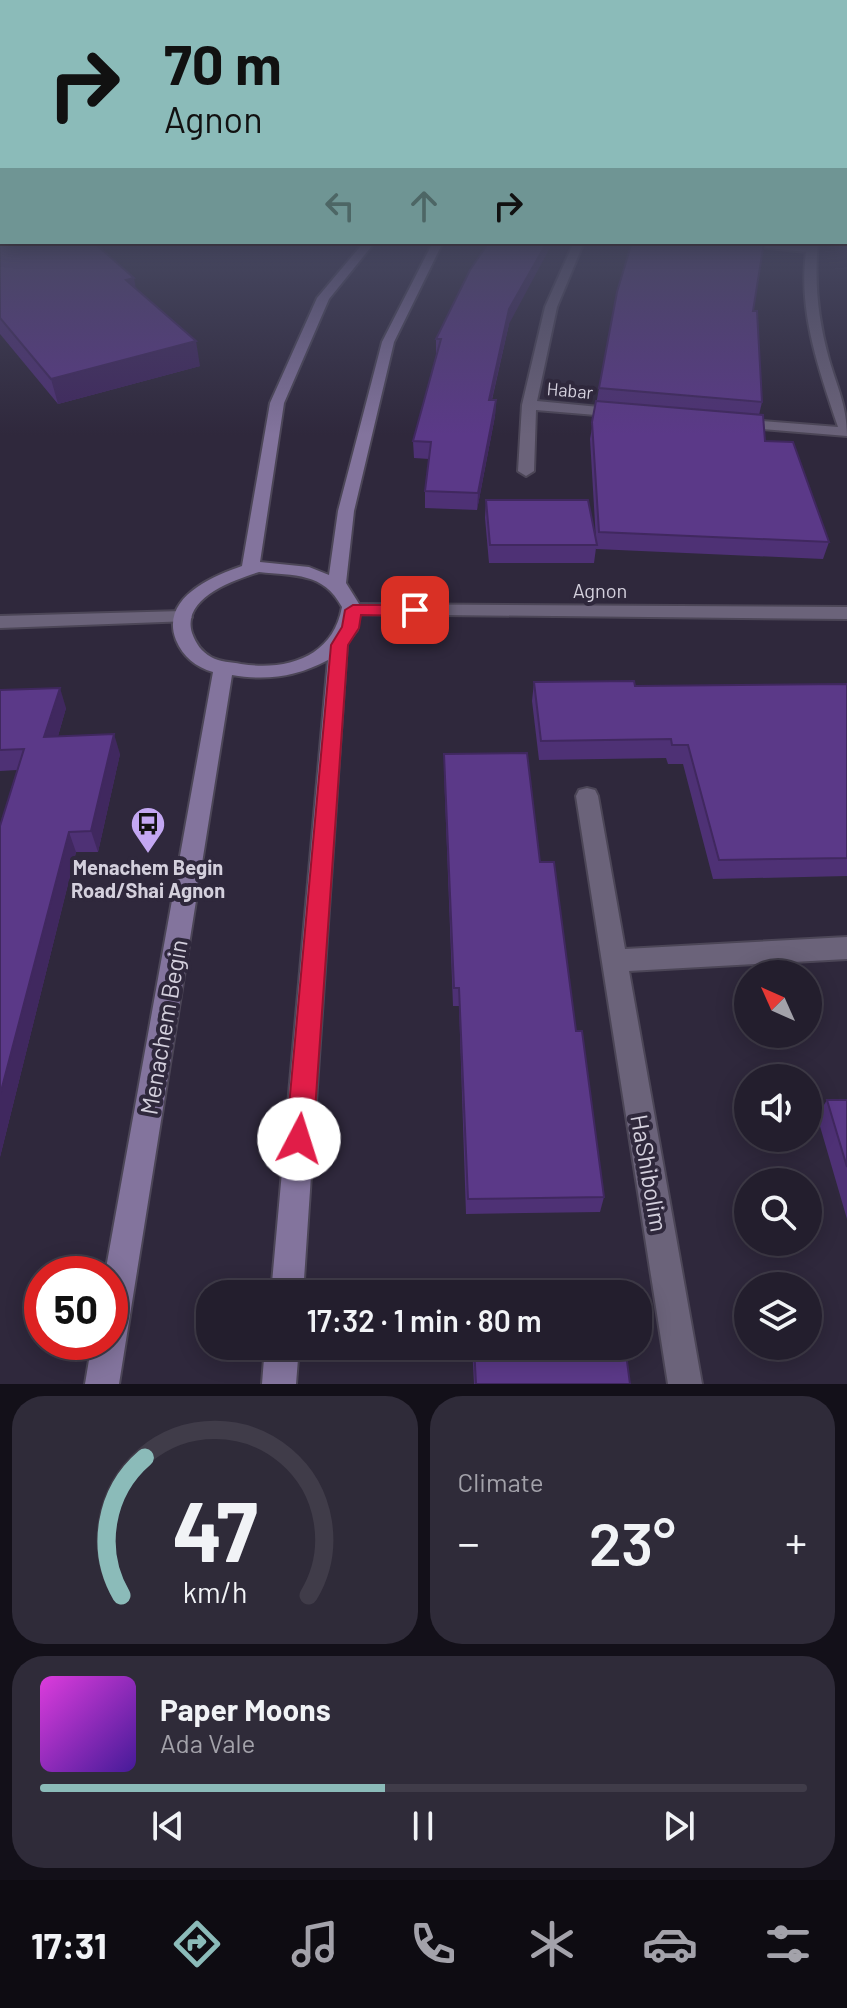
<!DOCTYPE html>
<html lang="en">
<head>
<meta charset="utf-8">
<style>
	:root { --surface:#231e2d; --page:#2f2b39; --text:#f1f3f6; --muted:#a3a2aa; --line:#403c49; --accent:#8bbbb9 }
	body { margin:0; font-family:Barlow,sans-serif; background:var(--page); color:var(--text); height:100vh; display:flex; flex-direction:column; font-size:30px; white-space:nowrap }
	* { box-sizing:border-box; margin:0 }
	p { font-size:26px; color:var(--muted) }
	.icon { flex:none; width:44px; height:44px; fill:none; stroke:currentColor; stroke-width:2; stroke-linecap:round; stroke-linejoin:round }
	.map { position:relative; height:1384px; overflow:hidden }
	.panel { display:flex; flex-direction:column; gap:12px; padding:12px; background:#131019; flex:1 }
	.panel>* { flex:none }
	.guide { position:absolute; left:0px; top:0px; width:848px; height:244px; box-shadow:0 4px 20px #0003,0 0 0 2px var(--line); background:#8bbbb9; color:#111; overflow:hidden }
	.needle { width:52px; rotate:315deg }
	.buttons { position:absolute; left:734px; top:960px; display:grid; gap:16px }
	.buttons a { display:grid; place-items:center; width:88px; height:88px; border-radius:50%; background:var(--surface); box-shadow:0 4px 20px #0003,0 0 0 2px var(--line); font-size:40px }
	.speed { position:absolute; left:24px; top:1256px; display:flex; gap:16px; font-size:40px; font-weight:700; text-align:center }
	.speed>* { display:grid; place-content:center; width:104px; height:104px; border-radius:50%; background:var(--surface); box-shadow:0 4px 20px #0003,0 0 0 2px var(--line); line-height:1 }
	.speed .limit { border:12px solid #d22; background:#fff; color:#111 }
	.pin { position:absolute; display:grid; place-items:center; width:68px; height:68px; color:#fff; margin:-34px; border-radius:16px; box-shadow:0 4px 12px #0006 }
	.me { position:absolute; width:88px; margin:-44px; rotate:5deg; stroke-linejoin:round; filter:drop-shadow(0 0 6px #0008) }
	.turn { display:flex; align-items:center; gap:28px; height:168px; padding:0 32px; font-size:36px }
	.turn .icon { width:104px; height:104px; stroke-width:2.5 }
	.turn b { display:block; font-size:56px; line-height:68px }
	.lanes { display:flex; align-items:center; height:76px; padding:0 32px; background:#0003; justify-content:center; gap:40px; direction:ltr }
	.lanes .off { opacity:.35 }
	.big { font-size:60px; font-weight:600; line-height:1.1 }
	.panel .widget { flex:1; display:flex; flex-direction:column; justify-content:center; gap:12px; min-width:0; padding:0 28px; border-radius:32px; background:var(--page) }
	.panel .dial { align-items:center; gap:0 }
	.dial svg { height:208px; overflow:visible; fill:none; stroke:var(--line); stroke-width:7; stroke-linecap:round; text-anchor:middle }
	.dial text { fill:var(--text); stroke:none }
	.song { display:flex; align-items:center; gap:24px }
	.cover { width:96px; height:96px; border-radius:12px; background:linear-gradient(135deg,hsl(300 70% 55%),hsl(260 70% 35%)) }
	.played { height:8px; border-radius:4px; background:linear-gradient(90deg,var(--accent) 45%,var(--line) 45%) }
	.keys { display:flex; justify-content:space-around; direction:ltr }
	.heat { display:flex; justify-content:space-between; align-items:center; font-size:44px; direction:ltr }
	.panel .tiles { flex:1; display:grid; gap:12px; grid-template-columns:1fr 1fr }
	.widget:last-child { grid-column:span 2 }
	.trip { position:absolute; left:196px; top:1280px; width:456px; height:80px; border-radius:32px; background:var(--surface); box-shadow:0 4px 20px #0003,0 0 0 2px var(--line); font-weight:600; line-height:80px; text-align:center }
	.tab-bar { display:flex; height:128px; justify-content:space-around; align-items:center; background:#0e0c12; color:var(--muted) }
	.tab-bar .icon { width:56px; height:56px }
	.tab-bar .current { color:var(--accent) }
	.tab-bar b { font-size:36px; color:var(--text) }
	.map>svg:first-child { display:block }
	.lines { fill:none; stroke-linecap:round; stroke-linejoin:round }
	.street-casing { stroke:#4c4657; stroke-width:4 }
	.secondary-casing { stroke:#4c4657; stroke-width:4 }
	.street { fill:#6b637a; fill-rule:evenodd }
	.secondary { fill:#83749d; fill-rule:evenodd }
	.wall { fill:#4e3175 }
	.shaded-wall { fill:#40285f }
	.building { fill:#5b3988; stroke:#40285f; stroke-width:2 }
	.route { fill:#e11d48; stroke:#92132f; stroke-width:2 }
	.labels { text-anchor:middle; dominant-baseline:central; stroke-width:8; stroke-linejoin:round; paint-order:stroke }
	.far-street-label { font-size:18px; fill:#d4d0dd; stroke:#2f283c }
	.street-label { font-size:20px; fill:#d4d0dd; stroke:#2f283c }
	.poi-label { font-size:20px; font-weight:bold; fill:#d4d0dd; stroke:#2f283c }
	.near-street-label { font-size:24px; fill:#d4d0dd; stroke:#2f283c }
</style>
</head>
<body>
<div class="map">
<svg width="847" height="1384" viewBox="0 0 847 1384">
	<rect width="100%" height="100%" fill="#2f283c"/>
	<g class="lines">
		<defs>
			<path id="street" d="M 574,242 L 584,242 L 557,307 L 537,401 L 620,409 L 627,413 L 620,417 L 536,410 L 534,471 L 526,476 L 518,471 L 522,405 L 545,307 Z
				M 737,242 L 807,245 L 808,242 L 818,242 C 814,282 818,319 829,359 C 837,387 847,406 847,436 L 736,427 L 729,423 L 736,419 L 838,427 C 819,370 798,312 806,252 L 742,245 Z
				M 353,604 L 847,607 L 847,619 L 347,614 L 344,610 Z
				M 183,611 L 192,617 L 190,621 L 0,628 L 0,616 Z
				M 587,788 L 595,790 L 598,796 L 625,949 L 847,937 L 847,959 L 629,971 L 702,1384 L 668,1384 L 576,796 L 579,790 Z"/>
			<path id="secondary" d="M 364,242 L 375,242 L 329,299 L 284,403 L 260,562 L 309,567 L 329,575 L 338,511 L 382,342 L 433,242 L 443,242 L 394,342 L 354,511 L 346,583 L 361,607 L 357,630 L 347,643 L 303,1294 L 271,1294 L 328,660 C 296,677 267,681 232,675 L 119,1384 L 85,1384 L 92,1342 L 110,1342 L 110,1274 L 105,1274 L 213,672 C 196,667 183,657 176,640 C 160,599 210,577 242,566 L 270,403 L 317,298 ZM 259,572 C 295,576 323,572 342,607 C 333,657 287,671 241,664 C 231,662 220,662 211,657 C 201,651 196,644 192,633 C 181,598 234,580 259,572 Z
				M 265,1346 L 299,1346 L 296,1384 L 262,1384 Z"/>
		</defs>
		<use href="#street" class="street-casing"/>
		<use href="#secondary" class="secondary-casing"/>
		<use href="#street" class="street"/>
		<use href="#secondary" class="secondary"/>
	</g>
	<path class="wall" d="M 0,241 L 136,288 L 200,366 L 58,404 L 0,334 Z
		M 753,311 L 762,402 L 759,415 L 765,441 L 829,542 L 823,559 L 596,549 L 596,548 L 594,563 L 489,563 L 485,518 L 486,500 L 596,540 L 590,439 L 599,388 Z
		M 509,324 L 492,400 L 496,400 L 495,416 L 477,510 L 425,508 L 425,491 L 429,459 L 414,458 L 413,441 L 437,354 L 436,354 L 436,339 Z
		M 534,682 L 635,686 L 847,684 L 847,876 L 713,879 L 683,764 L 668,764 L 666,758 L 539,760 L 532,701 Z
		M 0,690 L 66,708 L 58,736 L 120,754 L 98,852 L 76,852 L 0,1157 L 0,826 L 17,770 L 0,771 Z
		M 444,754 L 540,862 L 576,1031 L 604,1197 L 600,1212 L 466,1214 L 459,1006 L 453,1006 L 444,772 Z
		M 827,1100 L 847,1100 L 847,1219 L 817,1116 Z
		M 472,1346 L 625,1346 L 630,1384 L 474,1384 Z"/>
	<path class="shaded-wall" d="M 547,242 L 553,242 L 509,324 L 488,416 L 489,400 L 509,309 Z
		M 134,278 L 138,301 L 126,280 Z
		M 196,341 L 200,366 L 58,404 L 51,379 Z
		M 496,400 L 495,416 L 477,510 L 478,493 Z
		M 60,688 L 66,708 L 52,757 L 44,737 Z
		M 114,734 L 120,754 L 98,852 L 91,831 Z
		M 69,832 L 76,852 L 0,1157 L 0,1095 Z"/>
	<path class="building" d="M 0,241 L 2,241 L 2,242 L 93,242 L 134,278 L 126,280 L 196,341 L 51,379 L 0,318 Z
		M 489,242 L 547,242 L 509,309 L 489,400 L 496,400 L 478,493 L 425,491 L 431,442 L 413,441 L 441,339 L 436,339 L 470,270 Z
		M 632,242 L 764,242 L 753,311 L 757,311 L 762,402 L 599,388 L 617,292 Z
		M 596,401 L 763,415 L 765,441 L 793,442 L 829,542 L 599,532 L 592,422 Z
		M 486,500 L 588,500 L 597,545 L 490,545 Z
		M 634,681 L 635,686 L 847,684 L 847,858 L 719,860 L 688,745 L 672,745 L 671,739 L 541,741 L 534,682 Z
		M 60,688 L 44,737 L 114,734 L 91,831 L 69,832 L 0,1095 L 0,826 L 24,749 L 0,750 L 0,690 Z
		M 527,753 L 540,862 L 554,862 L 576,1031 L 582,1031 L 604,1197 L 468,1199 L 459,988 L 454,988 L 444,754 Z
		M 827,1100 L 847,1100 L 847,1167 Z
		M 474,1346 L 625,1346 L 630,1384 L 476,1384 Z"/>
	<linearGradient id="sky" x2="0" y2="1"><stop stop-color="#1a1621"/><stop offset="0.55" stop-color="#474861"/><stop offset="1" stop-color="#474861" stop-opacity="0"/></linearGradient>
	<rect width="847" height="435" fill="url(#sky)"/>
	<path class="route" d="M 353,605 L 415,605 L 423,610 L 415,616 L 361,615 L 359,628 L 348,645 L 313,1139 L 309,1149 L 299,1153 L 290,1149 L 286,1139 L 331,645 L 342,627 L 345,610 Z"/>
	<defs>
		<symbol id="bus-pin" viewBox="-11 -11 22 30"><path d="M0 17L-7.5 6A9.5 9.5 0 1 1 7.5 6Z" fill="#c3a7f2" stroke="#2f283c"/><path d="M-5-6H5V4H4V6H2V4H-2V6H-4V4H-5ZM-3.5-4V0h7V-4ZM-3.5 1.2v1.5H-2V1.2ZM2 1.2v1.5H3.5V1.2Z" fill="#111"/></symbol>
	</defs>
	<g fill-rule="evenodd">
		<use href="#bus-pin" x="128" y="804" width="40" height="54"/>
	</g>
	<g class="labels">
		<g class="far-street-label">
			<text transform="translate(570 390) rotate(5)">Habar</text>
		</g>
		<g class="street-label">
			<text x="600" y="590">Agnon</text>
		</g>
		<g class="poi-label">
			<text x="148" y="867">Menachem Begin<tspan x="148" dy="23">Road/Shai Agnon</tspan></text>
		</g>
		<g class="near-street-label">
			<text transform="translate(163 1027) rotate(-80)">Menachem Begin</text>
			<text transform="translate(650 1173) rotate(80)">HaShibolim</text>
		</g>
	</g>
</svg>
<div class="buttons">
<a><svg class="needle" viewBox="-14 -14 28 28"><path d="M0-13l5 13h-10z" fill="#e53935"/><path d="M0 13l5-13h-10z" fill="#a3a2aa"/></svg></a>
<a><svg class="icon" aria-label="sound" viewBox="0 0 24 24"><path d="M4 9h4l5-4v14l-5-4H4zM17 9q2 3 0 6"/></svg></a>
<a><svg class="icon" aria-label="search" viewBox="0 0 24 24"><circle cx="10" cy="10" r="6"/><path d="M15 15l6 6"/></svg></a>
<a><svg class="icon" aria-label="layers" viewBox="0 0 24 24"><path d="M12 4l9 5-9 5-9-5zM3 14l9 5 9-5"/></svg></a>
</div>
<div class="speed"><div class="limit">50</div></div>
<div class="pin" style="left:415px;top:610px;background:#d93025"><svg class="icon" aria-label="arrive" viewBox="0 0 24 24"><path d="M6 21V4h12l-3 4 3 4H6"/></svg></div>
<svg class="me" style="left:299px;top:1139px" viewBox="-20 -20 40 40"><circle r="19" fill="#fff"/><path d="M0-13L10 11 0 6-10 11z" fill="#e11d48"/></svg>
<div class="trip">17:32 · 1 min · 80 m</div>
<div class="guide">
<div class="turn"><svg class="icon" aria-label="right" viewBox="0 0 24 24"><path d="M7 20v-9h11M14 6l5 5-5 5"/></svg><div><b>70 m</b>Agnon</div></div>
<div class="lanes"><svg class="icon off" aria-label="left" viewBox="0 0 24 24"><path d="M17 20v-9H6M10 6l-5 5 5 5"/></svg><svg class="icon off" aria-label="ahead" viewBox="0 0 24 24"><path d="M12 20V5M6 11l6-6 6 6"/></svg><svg class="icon" aria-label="right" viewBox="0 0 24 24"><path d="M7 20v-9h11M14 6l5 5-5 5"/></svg></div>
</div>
</div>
<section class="panel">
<div class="tiles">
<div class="widget dial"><svg viewBox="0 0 100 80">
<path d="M14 69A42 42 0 1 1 86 69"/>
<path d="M14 69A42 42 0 0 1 23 16" stroke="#8bbbb9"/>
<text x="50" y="56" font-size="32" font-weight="700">47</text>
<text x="50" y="72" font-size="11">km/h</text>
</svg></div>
<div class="widget"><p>Climate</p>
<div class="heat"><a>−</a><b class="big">23°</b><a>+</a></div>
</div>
<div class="widget">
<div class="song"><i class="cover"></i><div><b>Paper Moons</b><p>Ada Vale</p></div></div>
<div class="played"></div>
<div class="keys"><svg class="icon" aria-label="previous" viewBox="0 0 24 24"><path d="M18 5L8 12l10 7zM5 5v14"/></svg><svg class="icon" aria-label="pause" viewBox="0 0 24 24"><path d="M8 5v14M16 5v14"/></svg><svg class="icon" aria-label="next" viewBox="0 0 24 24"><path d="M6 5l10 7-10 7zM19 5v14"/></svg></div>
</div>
</div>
</section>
<nav class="tab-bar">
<b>17:31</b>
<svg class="icon current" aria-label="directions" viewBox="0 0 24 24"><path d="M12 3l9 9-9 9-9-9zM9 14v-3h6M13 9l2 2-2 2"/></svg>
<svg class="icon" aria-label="music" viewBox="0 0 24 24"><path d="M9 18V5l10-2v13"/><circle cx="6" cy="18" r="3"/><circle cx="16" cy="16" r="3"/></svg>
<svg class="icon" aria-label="phone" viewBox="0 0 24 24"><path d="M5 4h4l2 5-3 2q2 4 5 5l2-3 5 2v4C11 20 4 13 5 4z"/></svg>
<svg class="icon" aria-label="climate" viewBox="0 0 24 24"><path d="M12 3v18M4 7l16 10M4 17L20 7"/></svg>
<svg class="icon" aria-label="car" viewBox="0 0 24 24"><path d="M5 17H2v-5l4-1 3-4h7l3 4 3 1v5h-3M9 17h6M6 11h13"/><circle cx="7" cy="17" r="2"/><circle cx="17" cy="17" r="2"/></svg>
<svg class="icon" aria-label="filters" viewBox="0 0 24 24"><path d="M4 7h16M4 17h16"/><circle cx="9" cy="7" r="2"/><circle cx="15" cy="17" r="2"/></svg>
</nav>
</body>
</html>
